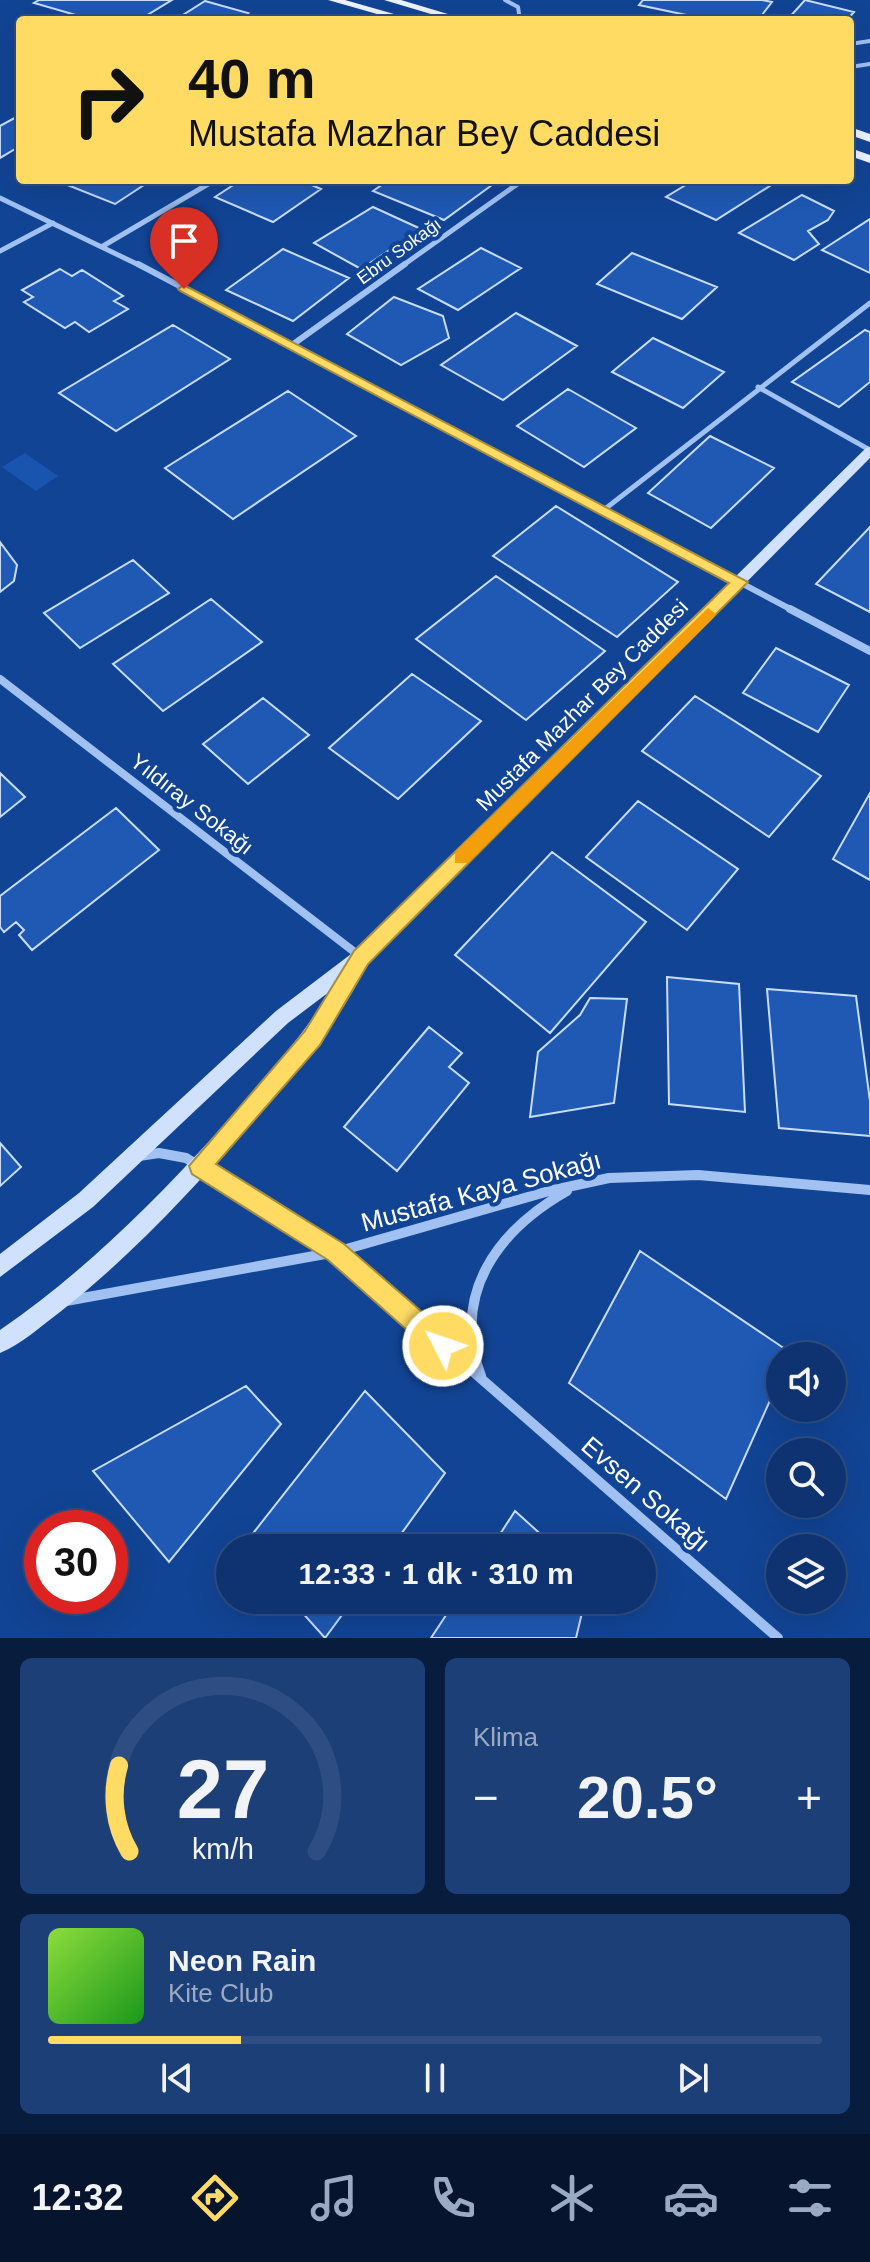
<!DOCTYPE html>
<html lang="tr">
<head>
<meta charset="utf-8">
<style>
	:root { --surface:#0e3370; --page:#1c3f78; --text:#f1f3f6; --muted:#9baac3; --line:#2e4e83; --accent:#ffdb63 }
	body { margin:0; font-family:Arial,sans-serif; background:var(--page); color:var(--text); height:100vh; display:flex; flex-direction:column; font-size:30px; white-space:nowrap }
	* { box-sizing:border-box; margin:0 }
	p { font-size:26px; color:var(--muted) }
	.icon { flex:none; width:44px; height:44px; fill:none; stroke:currentColor; stroke-width:2; stroke-linecap:round; stroke-linejoin:round }
	.map { position:relative; height:1638px; overflow:hidden }
	.sheet { display:flex; flex-direction:column; gap:20px; padding:20px; background:#081c3e; flex:1 }
	.sheet>* { flex:none }
	.hud { position:absolute; left:16px; top:16px; width:838px; height:168px; border-radius:8px; box-shadow:0 8px 32px #0002,0 0 0 2px var(--line); background:#ffdb63; color:#111; overflow:hidden }
	.fabs { position:absolute; left:766px; top:1342px; display:grid; gap:16px }
	.fabs a { display:grid; place-items:center; width:80px; height:80px; border-radius:50%; background:var(--surface); box-shadow:0 8px 32px #0002,0 0 0 2px var(--line); font-size:40px }
	.speed { position:absolute; left:24px; top:1510px; display:flex; gap:16px; font-size:40px; font-weight:700; text-align:center }
	.speed>* { display:grid; place-content:center; width:104px; height:104px; border-radius:50%; background:var(--surface); box-shadow:0 8px 32px #0002,0 0 0 2px var(--line); line-height:1 }
	.speed .limit { border:12px solid #d22; background:#fff; color:#111 }
	.pin { position:absolute; display:grid; place-items:center; width:68px; height:68px; color:#fff; margin:-82px -34px; border-radius:50% 50% 50% 0; rotate:-45deg; box-shadow:0 0 8px #0007 }
	.pin .icon { rotate:45deg }
	.me { position:absolute; width:88px; margin:-44px; rotate:311deg; stroke-linejoin:round; filter:drop-shadow(0 0 6px #0008) }
	.turn { display:flex; align-items:center; gap:28px; height:168px; padding:0 40px; font-size:36px }
	.turn .icon { width:104px; height:104px; stroke-width:2.5 }
	.turn b { display:block; font-size:56px; line-height:68px }
	.big { font-size:60px; font-weight:700; line-height:1.1 }
	.sheet .card { flex:1; display:flex; flex-direction:column; justify-content:center; gap:12px; min-width:0; padding:0 28px; border-radius:12px; background:var(--page) }
	.sheet .dial { align-items:center; gap:0 }
	.dial svg { height:208px; overflow:visible; fill:none; stroke:var(--line); stroke-width:7; stroke-linecap:round; text-anchor:middle }
	.dial text { fill:var(--text); stroke:none }
	.song { display:flex; align-items:center; gap:24px }
	.cover { width:96px; height:96px; border-radius:12px; background:linear-gradient(135deg,hsl(90 70% 55%),hsl(120 70% 35%)) }
	.played { height:8px; border-radius:4px; background:linear-gradient(90deg,var(--accent) 25%,var(--line) 25%) }
	.keys { display:flex; justify-content:space-around; direction:ltr }
	.heat { display:flex; justify-content:space-between; align-items:center; font-size:44px; direction:ltr }
	.sheet .tiles { flex:1; display:grid; gap:20px; grid-template-columns:1fr 1fr }
	.card:last-child { grid-column:span 2 }
	.trip { position:absolute; left:216px; top:1534px; width:440px; height:80px; border-radius:40px; background:var(--surface); box-shadow:0 8px 32px #0002,0 0 0 2px var(--line); font-weight:700; line-height:80px; text-align:center }
	.tabs { display:flex; height:128px; justify-content:space-around; align-items:center; background:#06142d; color:var(--muted) }
	.tabs .icon { width:56px; height:56px }
	.tabs .active { color:var(--accent) }
	.tabs b { font-size:36px; color:var(--text) }
	.map>svg:first-child { display:block }
	.green { fill:#1954af }
	.building { fill:#1f59b4; stroke:#c8ddfd; stroke-width:2 }
	.lines { fill:none; stroke-linecap:round; stroke-linejoin:round }
	.service-far1 { stroke:#a1c1f3; stroke-width:4 }
	.service { stroke:#a1c1f3; stroke-width:5 }
	.minor-far3 { stroke:#a1c1f3; stroke-width:5 }
	.minor-far2 { stroke:#a1c1f3; stroke-width:6 }
	.minor-far1 { stroke:#a1c1f3; stroke-width:8 }
	.minor { stroke:#a1c1f3; stroke-width:10 }
	.secondary { fill:#d0e1fd; fill-rule:evenodd }
	.primary { fill:#edf3ff; fill-rule:evenodd }
	.route { fill:#ffdb63; stroke:#a68e40; stroke-width:2 }
	.slow { fill:#f59e0b }
	.labels { text-anchor:middle; dominant-baseline:central; stroke-width:8; stroke-linejoin:round; paint-order:stroke }
	.far-street-label { font-size:18px; fill:#fff; stroke:#124495 }
	.street-label { font-size:22px; fill:#fff; stroke:#124495 }
	.near-street-label { font-size:26px; fill:#fff; stroke:#124495 }
</style>
</head>
<body>
<div class="map">
<svg width="870" height="1638" viewBox="0 0 870 1638">
	<rect width="100%" height="100%" fill="#124495"/>
	<path class="green" d="M 25,453 L 58,476 L 36,491 L 2,467 Z"/>
	<path class="building" d="M 39,0 L 172,0 L 139,20 L 93,20 L 34,3 Z
		M 643,0 L 762,0 L 772,2 L 758,20 L 710,20 L 639,5 Z
		M 805,0 L 854,12 L 847,20 L 787,20 Z
		M 205,1 L 248,13 L 237,20 L 175,20 Z
		M 20,115 L 20,146 L 0,158 L 0,126 Z
		M 55,180 L 139,180 L 147,183 L 115,204 Z
		M 241,180 L 300,180 L 321,189 L 273,222 L 215,197 Z
		M 389,180 L 479,180 L 492,185 L 444,220 L 373,191 Z
		M 694,180 L 764,180 L 773,184 L 716,220 L 666,197 Z
		M 802,195 L 834,211 L 828,220 L 808,231 L 819,244 L 794,260 L 739,233 Z
		M 373,207 L 421,229 L 361,269 L 314,243 Z
		M 870,219 L 870,273 L 822,250 Z
		M 481,248 L 521,268 L 458,310 L 418,289 Z
		M 283,249 L 349,278 L 293,321 L 226,290 Z
		M 632,253 L 717,287 L 682,319 L 597,284 Z
		M 60,269 L 72,276 L 82,270 L 123,296 L 114,301 L 128,309 L 89,332 L 75,322 L 65,328 L 24,302 L 33,297 L 22,290 Z
		M 394,297 L 443,316 L 449,338 L 401,365 L 347,334 Z
		M 516,313 L 577,346 L 503,400 L 441,365 Z
		M 173,325 L 230,359 L 116,431 L 59,393 Z
		M 865,330 L 870,332 L 870,382 L 839,407 L 792,382 Z
		M 653,338 L 724,372 L 683,408 L 612,372 Z
		M 568,389 L 636,428 L 584,467 L 517,426 Z
		M 288,391 L 356,436 L 233,519 L 165,468 Z
		M 710,436 L 774,468 L 711,528 L 648,493 Z
		M 556,506 L 678,582 L 617,637 L 493,556 Z
		M 870,527 L 870,612 L 816,584 Z
		M 0,542 L 17,565 L 14,581 L 0,592 Z
		M 133,560 L 169,593 L 80,648 L 44,613 Z
		M 496,576 L 605,651 L 526,720 L 416,639 Z
		M 211,599 L 262,642 L 163,711 L 113,664 Z
		M 776,648 L 849,685 L 818,732 L 743,693 Z
		M 412,674 L 481,721 L 398,799 L 329,748 Z
		M 695,696 L 821,776 L 769,837 L 642,751 Z
		M 263,698 L 309,735 L 248,784 L 203,744 Z
		M 0,773 L 25,797 L 0,817 Z
		M 870,793 L 870,880 L 833,859 Z
		M 638,801 L 738,869 L 687,930 L 586,857 Z
		M 116,808 L 159,850 L 32,950 L 19,935 L 24,930 L 16,922 L 4,932 L 0,927 L 0,896 Z
		M 552,852 L 646,922 L 550,1033 L 455,955 Z
		M 667,977 L 739,984 L 745,1112 L 669,1104 Z
		M 767,989 L 856,996 L 870,1101 L 870,1136 L 779,1128 Z
		M 590,998 L 627,999 L 614,1103 L 530,1117 L 538,1052 L 580,1015 Z
		M 429,1027 L 462,1053 L 449,1067 L 469,1083 L 397,1171 L 344,1127 Z
		M 0,1143 L 21,1167 L 0,1186 Z
		M 640,1251 L 791,1353 L 780,1356 L 780,1378 L 726,1499 L 569,1383 Z
		M 246,1386 L 281,1424 L 169,1562 L 93,1471 Z
		M 365,1391 L 445,1473 L 391,1548 L 245,1548 L 243,1546 Z
		M 515,1511 L 556,1548 L 491,1548 Z
		M 291,1600 L 353,1600 L 325,1638 Z
		M 456,1600 L 585,1600 L 576,1638 L 431,1638 Z"/>
	<g class="lines">
		<path class="service-far1" d="M 505,0 L 518,7 L 520,20
			M 850,44 L 870,41
			M 850,67 L 870,64"/>
		<path class="service" d="M 758,387 L 870,450
			M 605,509 L 870,303"/>
		<path class="minor-far3" d="M 0,198 L 141,266
			M 103,246 L 215,180
			M 0,251 L 53,223
			M 402,266 L 523,180"/>
		<path class="minor-far2" d="M 138,264 L 794,611
			M 292,345 L 405,264"/>
		<path class="minor-far1" d="M 790,609 L 870,651
			M 0,679 L 361,957"/>
		<path class="minor" d="M 139,1156 L 159,1153 L 186,1158 L 336,1252 L 778,1638
			M 66,1301 L 336,1252 L 549,1191 L 609,1178 L 698,1175 L 870,1190
			M 481,1376 C 451,1294 497,1231 567,1191"/>
		<path class="secondary" d="M 870,447 L 870,458 L 368,962 C 342,1019 298,1069 258,1115 C 197,1185 133,1255 60,1312 C 41,1326 22,1344 0,1353 L 0,1330 C 80,1275 148,1208 213,1137 C 256,1090 298,1042 333,989 L 288,1023 L 93,1207 L 0,1277 L 0,1254 L 79,1193 L 276,1011 L 355,951 L 866,448 Z"/>
		<path class="primary" d="M 328,0 L 345,0 L 415,20 L 398,20 Z
			M 384,0 L 401,0 L 468,20 L 451,20 Z
			M 850,127 L 870,134 L 870,142 L 850,135 Z
			M 850,148 L 870,155 L 870,163 L 850,156 Z"/>
	</g>
	<path class="route" d="M 184,285 L 748,582 L 368,964 L 320,1045 L 216,1164 L 344,1244 L 451,1337 L 455,1346 L 451,1354 L 443,1358 L 434,1354 L 328,1260 L 192,1174 L 189,1166 L 305,1031 L 354,951 L 729,583 L 180,291 L 178,289 Z"/>
	<path class="slow" d="M 708,608 L 716,614 L 713,618 L 468,863 L 455,863 L 455,852 Z"/>
	<g class="labels">
		<g class="far-street-label">
			<text transform="translate(399 251) rotate(-36)">Ebru Sokağı</text>
		</g>
		<g class="street-label">
			<text transform="translate(582 705) rotate(-45)">Mustafa Mazhar Bey Caddesi</text>
			<text transform="translate(192 804) rotate(38)">Yıldıray Sokağı</text>
		</g>
		<g class="near-street-label">
			<text transform="translate(481 1191) rotate(-15)">Mustafa Kaya Sokağı</text>
			<text transform="translate(646 1494) rotate(41)">Evsen Sokağı</text>
		</g>
	</g>
</svg>
<div class="fabs">
<a><svg class="icon" aria-label="sound" viewBox="0 0 24 24"><path d="M4 9h4l5-4v14l-5-4H4zM17 9q2 3 0 6"/></svg></a>
<a><svg class="icon" aria-label="search" viewBox="0 0 24 24"><circle cx="10" cy="10" r="6"/><path d="M15 15l6 6"/></svg></a>
<a><svg class="icon" aria-label="layers" viewBox="0 0 24 24"><path d="M12 4l9 5-9 5-9-5zM3 14l9 5 9-5"/></svg></a>
</div>
<div class="speed"><div class="limit">30</div></div>
<div class="pin" style="left:184px;top:289px;background:#d93025"><svg class="icon" aria-label="arrive" viewBox="0 0 24 24"><path d="M6 21V4h12l-3 4 3 4H6"/></svg></div>
<svg class="me" style="left:443px;top:1346px" viewBox="-20 -20 40 40"><circle r="17" fill="#ffdb63" stroke="#fff" stroke-width="3"/><path d="M0-11L8 9 0 5-8 9z" fill="#fff"/></svg>
<div class="trip">12:33 · 1 dk · 310 m</div>
<div class="hud">
<div class="turn"><svg class="icon" aria-label="right" viewBox="0 0 24 24"><path d="M7 20v-9h11M14 6l5 5-5 5"/></svg><div><b>40 m</b>Mustafa Mazhar Bey Caddesi</div></div>
</div>
</div>
<section class="sheet">
<div class="tiles">
<div class="card dial"><svg viewBox="0 0 100 80">
<path d="M14 69A42 42 0 1 1 86 69"/>
<path d="M14 69A42 42 0 0 1 10 36" stroke="#ffdb63"/>
<text x="50" y="56" font-size="32" font-weight="700">27</text>
<text x="50" y="72" font-size="11">km/h</text>
</svg></div>
<div class="card"><p>Klima</p>
<div class="heat"><a>−</a><b class="big">20.5°</b><a>+</a></div>
</div>
<div class="card">
<div class="song"><i class="cover"></i><div><b>Neon Rain</b><p>Kite Club</p></div></div>
<div class="played"></div>
<div class="keys"><svg class="icon" aria-label="previous" viewBox="0 0 24 24"><path d="M18 5L8 12l10 7zM5 5v14"/></svg><svg class="icon" aria-label="pause" viewBox="0 0 24 24"><path d="M8 5v14M16 5v14"/></svg><svg class="icon" aria-label="next" viewBox="0 0 24 24"><path d="M6 5l10 7-10 7zM19 5v14"/></svg></div>
</div>
</div>
</section>
<nav class="tabs">
<b>12:32</b>
<svg class="icon active" aria-label="directions" viewBox="0 0 24 24"><path d="M12 3l9 9-9 9-9-9zM9 14v-3h6M13 9l2 2-2 2"/></svg>
<svg class="icon" aria-label="music" viewBox="0 0 24 24"><path d="M9 18V5l10-2v13"/><circle cx="6" cy="18" r="3"/><circle cx="16" cy="16" r="3"/></svg>
<svg class="icon" aria-label="phone" viewBox="0 0 24 24"><path d="M5 4h4l2 5-3 2q2 4 5 5l2-3 5 2v4C11 20 4 13 5 4z"/></svg>
<svg class="icon" aria-label="climate" viewBox="0 0 24 24"><path d="M12 3v18M4 7l16 10M4 17L20 7"/></svg>
<svg class="icon" aria-label="car" viewBox="0 0 24 24"><path d="M5 17H2v-5l4-1 3-4h7l3 4 3 1v5h-3M9 17h6M6 11h13"/><circle cx="7" cy="17" r="2"/><circle cx="17" cy="17" r="2"/></svg>
<svg class="icon" aria-label="filters" viewBox="0 0 24 24"><path d="M4 7h16M4 17h16"/><circle cx="9" cy="7" r="2"/><circle cx="15" cy="17" r="2"/></svg>
</nav>
</body>
</html>
